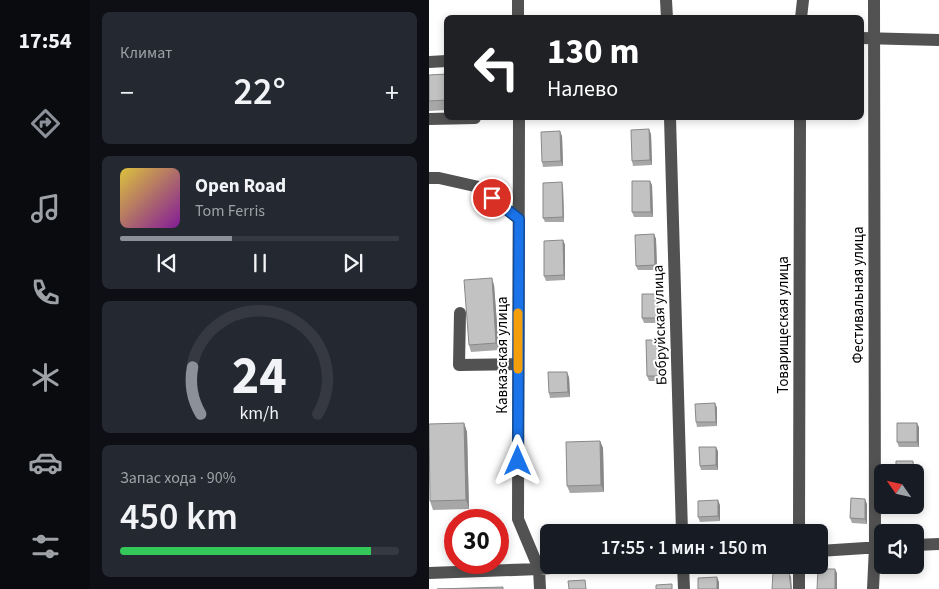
<!DOCTYPE html>
<html lang="ru">
<head>
<meta charset="utf-8">
<style>
	:root { --surface:#171b24; --page:#242831; --text:#f1f3f6; --muted:#9ea1a6; --line:#363941; --accent:#8c9099 }
	body { margin:0; font-family:"Source Sans 3",sans-serif; background:var(--page); color:var(--text); height:100vh; display:flex; flex-direction:column; font-size:19px; white-space:nowrap }
	* { box-sizing:border-box; margin:0 }
	p { font-size:16px; color:var(--muted) }
	.icon { flex:none; width:28px; height:28px; fill:none; stroke:currentColor; stroke-width:2; stroke-linecap:round; stroke-linejoin:round }
	.map { position:relative; flex:1; overflow:hidden }
	.details { display:flex; flex-direction:column; gap:12px; padding:12px; background:#0d0f14; width:339px }
	.details>* { flex:none }
	.banner { position:absolute; left:15px; top:15px; width:420px; height:105px; border-radius:8px; box-shadow:0 2px 8px #0003; background:#202124; color:#fff; overflow:hidden }
	.needle { width:32px; rotate:304deg }
	.fabs { position:absolute; left:445px; top:464px; display:grid; gap:10px }
	.fabs a { display:grid; place-items:center; width:50px; height:50px; border-radius:8px; background:var(--surface); box-shadow:0 2px 8px #0003; font-size:25px }
	.speed { position:absolute; left:15px; top:509px; display:flex; gap:10px; font-size:25px; font-weight:700; text-align:center }
	.speed>* { display:grid; place-content:center; width:65px; height:65px; border-radius:50%; background:var(--surface); box-shadow:0 2px 8px #0003; line-height:1 }
	.speed .limit { border:8px solid #d22; background:#fff; color:#111 }
	.pin { position:absolute; display:grid; place-items:center; width:42px; height:42px; color:#fff; margin:-21px; border:2px solid #fff; border-radius:50%; box-shadow:0 1px 5px #0007 }
	.me { position:absolute; width:55px; margin:-28px; rotate:0deg; stroke-linejoin:round; filter:drop-shadow(0 0 4px #0008) }
	.turn { display:flex; align-items:center; gap:18px; height:105px; padding:0 20px; font-size:22px }
	.turn .icon { width:65px; height:65px; stroke-width:2.5 }
	.turn b { display:block; font-size:35px; line-height:42px }
	.big { font-size:38px; font-weight:600; line-height:1.1 }
	.details .card { flex:1; display:flex; flex-direction:column; justify-content:center; gap:8px; min-width:0; padding:0 18px; border-radius:8px; background:var(--page) }
	.details .dial { align-items:center; gap:0 }
	.dial svg { height:130px; overflow:visible; fill:none; stroke:var(--line); stroke-width:7; stroke-linecap:round; text-anchor:middle }
	.dial text { fill:var(--text); stroke:none }
	.song { display:flex; align-items:center; gap:15px }
	.cover { width:60px; height:60px; border-radius:8px; background:linear-gradient(135deg,hsl(50 70% 55%),hsl(290 70% 35%)) }
	.played { height:5px; border-radius:2px; background:linear-gradient(90deg,var(--accent) 40%,var(--line) 40%) }
	.keys { display:flex; justify-content:space-around; direction:ltr }
	.heat { display:flex; justify-content:space-between; align-items:center; font-size:28px; direction:ltr }
	.charge { height:8px; border-radius:4px; background:linear-gradient(90deg,#34c759 90%,var(--line) 0) }
	.trip { position:absolute; left:111px; top:524px; width:288px; height:50px; border-radius:8px; background:var(--surface); box-shadow:0 2px 8px #0003; font-weight:600; line-height:50px; text-align:center }
	main { display:flex; flex:1; min-height:0 }
	.tabs { display:flex; flex-direction:column; width:90px; justify-content:space-around; align-items:center; background:#090b0e; color:var(--muted) }
	.tabs .icon { width:35px; height:35px }
	.tabs .selected { color:var(--accent) }
	.tabs b { font-size:22px; color:var(--text) }
	.map>svg:first-child { display:block }
	.lines { fill:none; stroke-linecap:round; stroke-linejoin:round }
	.minor { stroke:#525252; stroke-width:12 }
	.wall { fill:#a7a7a7 }
	.shaded-wall { fill:#888 }
	.building { fill:#c2c2c2; stroke:#888 }
	.route-casing { stroke:#114b97; stroke-width:12 }
	.route { stroke:#1a73e8; stroke-width:9 }
	.slow { stroke:#f59e0b; stroke-width:9 }
	.labels { text-anchor:middle; dominant-baseline:central; stroke-width:4; stroke-linejoin:round; paint-order:stroke }
	.street-label { font-size:15px; fill:#000; stroke:#fff }
</style>
</head>
<body>
<main>
<nav class="tabs">
<b>17:54</b>
<svg class="icon selected" aria-label="directions" viewBox="0 0 24 24"><path d="M12 3l9 9-9 9-9-9zM9 14v-3h6M13 9l2 2-2 2"/></svg>
<svg class="icon" aria-label="music" viewBox="0 0 24 24"><path d="M9 18V5l10-2v13"/><circle cx="6" cy="18" r="3"/><circle cx="16" cy="16" r="3"/></svg>
<svg class="icon" aria-label="phone" viewBox="0 0 24 24"><path d="M5 4h4l2 5-3 2q2 4 5 5l2-3 5 2v4C11 20 4 13 5 4z"/></svg>
<svg class="icon" aria-label="climate" viewBox="0 0 24 24"><path d="M12 3v18M4 7l16 10M4 17L20 7"/></svg>
<svg class="icon" aria-label="car" viewBox="0 0 24 24"><path d="M5 17H2v-5l4-1 3-4h7l3 4 3 1v5h-3M9 17h6M6 11h13"/><circle cx="7" cy="17" r="2"/><circle cx="17" cy="17" r="2"/></svg>
<svg class="icon" aria-label="filters" viewBox="0 0 24 24"><path d="M4 7h16M4 17h16"/><circle cx="9" cy="7" r="2"/><circle cx="15" cy="17" r="2"/></svg>
</nav>
<section class="details">
<div class="card"><p>Климат</p>
<div class="heat"><a>−</a><b class="big">22°</b><a>+</a></div>
</div>
<div class="card">
<div class="song"><i class="cover"></i><div><b>Open Road</b><p>Tom Ferris</p></div></div>
<div class="played"></div>
<div class="keys"><svg class="icon" aria-label="previous" viewBox="0 0 24 24"><path d="M18 5L8 12l10 7zM5 5v14"/></svg><svg class="icon" aria-label="pause" viewBox="0 0 24 24"><path d="M8 5v14M16 5v14"/></svg><svg class="icon" aria-label="next" viewBox="0 0 24 24"><path d="M6 5l10 7-10 7zM19 5v14"/></svg></div>
</div>
<div class="card dial"><svg viewBox="0 0 100 80">
<path d="M14 69A42 42 0 1 1 86 69"/>
<path d="M14 69A42 42 0 0 1 9 40" stroke="#8c9099"/>
<text x="50" y="56" font-size="32" font-weight="700">24</text>
<text x="50" y="72" font-size="11">km/h</text>
</svg></div>
<div class="card"><p>Запас хода · 90%</p><b class="big">450 km</b><div class="charge"></div></div>
</section>
<div class="map">
<svg width="511" height="589" viewBox="0 0 511 589">
	<rect width="100%" height="100%" fill="#fff"/>
	<g class="lines">
		<path class="minor" d="M 89,0 L 89,18
			M 237,0 L 238,18
			M 372,18 L 374,0
			M 432,38 L 511,40
			M 0,62 L 18,61
			M 90,118 L 89,519 L 110,569 L 111,589
			M 241,118 L 253,532
			M 0,119 L 46,118
			M 0,178 L 10,178 L 50,187 L 90,219
			M 31,313 L 30,365 L 89,364
			M 370,532 L 371,118
			M 486,545 L 511,544
			M 390,551 L 452,547
			M 254,565 L 255,589
			M 370,565 L 370,589
			M 0,573 L 110,569 L 158,565
			M 444,589 L 446,547 L 445,0"/>
	</g>
	<path class="wall" d="M 18,74 L 18,110 L 0,111 L 0,75 Z
		M 222,134 L 223,165 L 204,166 L 203,161 Z
		M 133,136 L 134,166 L 114,167 L 113,162 Z
		M 223,185 L 224,217 L 205,217 L 203,212 Z
		M 134,187 L 135,222 L 116,222 L 114,218 Z
		M 225,234 L 227,239 L 228,270 L 209,270 L 207,266 Z
		M 134,240 L 136,245 L 136,280 L 117,281 L 115,276 Z
		M 65,285 L 70,350 L 42,352 L 40,345 Z
		M 227,294 L 229,298 L 230,323 L 215,323 L 213,318 Z
		M 233,345 L 234,381 L 220,381 L 218,376 Z
		M 140,377 L 141,397 L 121,398 L 120,393 Z
		M 286,403 L 288,408 L 288,426 L 268,427 L 267,422 Z
		M 35,423 L 38,432 L 40,509 L 4,510 L 1,501 Z
		M 490,427 L 490,447 L 470,447 L 468,442 Z
		M 171,441 L 174,448 L 175,492 L 141,493 L 138,486 Z
		M 289,451 L 289,470 L 272,470 L 271,466 Z
		M 438,504 L 438,524 L 423,523 L 421,518 Z
		M 291,505 L 291,521 L 271,522 L 269,517 Z"/>
	<path class="shaded-wall" d="M 220,129 L 222,134 L 223,165 L 221,160 Z
		M 131,131 L 133,136 L 134,166 L 132,161 Z
		M 221,181 L 223,185 L 224,217 L 222,212 Z
		M 133,182 L 134,187 L 135,222 L 134,217 Z
		M 225,234 L 227,239 L 228,270 L 226,265 Z
		M 134,240 L 136,245 L 136,280 L 135,275 Z
		M 63,278 L 65,285 L 70,350 L 67,343 Z
		M 227,294 L 229,298 L 230,323 L 228,318 Z
		M 232,340 L 233,345 L 234,381 L 233,376 Z
		M 138,372 L 140,377 L 141,397 L 139,392 Z
		M 286,403 L 288,408 L 288,426 L 287,422 Z
		M 35,423 L 38,432 L 40,509 L 37,500 Z
		M 488,423 L 490,427 L 490,447 L 488,442 Z
		M 171,441 L 174,448 L 175,492 L 172,485 Z
		M 287,447 L 289,451 L 289,470 L 287,465 Z
		M 484,461 L 485,466 L 485,472 L 484,472 Z
		M 436,499 L 438,504 L 438,524 L 436,519 Z
		M 289,500 L 291,505 L 291,521 L 289,516 Z
		M 406,569 L 408,573 L 408,589 L 406,589 Z
		M 360,572 L 362,577 L 363,589 L 362,589 Z
		M 288,577 L 290,582 L 290,589 L 288,589 Z"/>
	<path class="building" d="M 18,74 L 18,100 L 0,101 L 0,75 Z
		M 220,129 L 221,160 L 203,161 L 202,130 Z
		M 131,131 L 132,161 L 113,162 L 112,132 Z
		M 203,181 L 221,181 L 222,212 L 203,212 Z
		M 133,182 L 134,217 L 114,218 L 114,183 Z
		M 225,234 L 226,265 L 207,266 L 206,235 Z
		M 134,240 L 135,275 L 115,276 L 115,241 Z
		M 63,278 L 67,343 L 40,345 L 35,280 Z
		M 213,294 L 227,294 L 228,318 L 213,318 Z
		M 217,340 L 232,340 L 233,376 L 218,376 Z
		M 119,372 L 138,372 L 139,392 L 120,393 Z
		M 286,403 L 287,422 L 267,422 L 266,404 Z
		M 35,423 L 37,500 L 1,501 L 0,424 Z
		M 468,423 L 488,423 L 488,442 L 468,442 Z
		M 171,441 L 172,485 L 138,486 L 137,442 Z
		M 270,447 L 287,447 L 287,465 L 271,466 Z
		M 467,461 L 484,461 L 484,472 L 467,472 Z
		M 422,498 L 436,499 L 436,519 L 421,518 Z
		M 289,500 L 289,516 L 269,517 L 269,501 Z
		M 389,569 L 406,569 L 406,589 L 388,589 Z
		M 344,572 L 360,572 L 362,589 L 343,589 Z
		M 288,577 L 288,589 L 269,589 L 269,578 Z
		M 156,580 L 157,589 L 140,589 L 139,581 Z
		M 243,584 L 243,589 L 227,589 L 227,585 Z
		M 74,587 L 74,589 L 8,589 Z"/>
	<g class="lines">
		<defs>
			<path id="route" d="M 63,198 L 90,219 L 89,461"/>
		</defs>
		<use href="#route" class="route-casing"/>
		<use href="#route" class="route"/>
		<path class="slow" d="M 89,369 L 89,313"/>
	</g>
	<g class="labels">
		<g class="street-label">
			<text transform="translate(429 295) rotate(-90)">Фестивальная улица</text>
			<text transform="translate(231 325) rotate(-92)">Бобруйская улица</text>
			<text transform="translate(354 325) rotate(-90)">Товарищеская улица</text>
			<text transform="translate(73 355) rotate(-90)">Кавказская улица</text>
		</g>
	</g>
</svg>
<div class="fabs">
<a><svg class="needle" viewBox="-14 -14 28 28"><path d="M0-13l5 13h-10z" fill="#e53935"/><path d="M0 13l5-13h-10z" fill="#9ea1a6"/></svg></a>
<a><svg class="icon" aria-label="sound" viewBox="0 0 24 24"><path d="M4 9h4l5-4v14l-5-4H4zM17 9q2 3 0 6"/></svg></a>
</div>
<div class="speed"><div class="limit">30</div></div>
<div class="pin" style="left:63px;top:198px;background:#d93025"><svg class="icon" aria-label="arrive" viewBox="0 0 24 24"><path d="M6 21V4h12l-3 4 3 4H6"/></svg></div>
<svg class="me" style="left:89px;top:461px" viewBox="-20 -20 40 40"><path d="M0-17L14 15 0 8-14 15z" fill="#1a73e8" stroke="#fff" stroke-width="4"/></svg>
<div class="trip">17:55 · 1 мин · 150 m</div>
<div class="banner">
<div class="turn"><svg class="icon" aria-label="left" viewBox="0 0 24 24"><path d="M17 20v-9H6M10 6l-5 5 5 5"/></svg><div><b>130 m</b>Налево</div></div>
</div>
</div>
</main>
</body>
</html>
